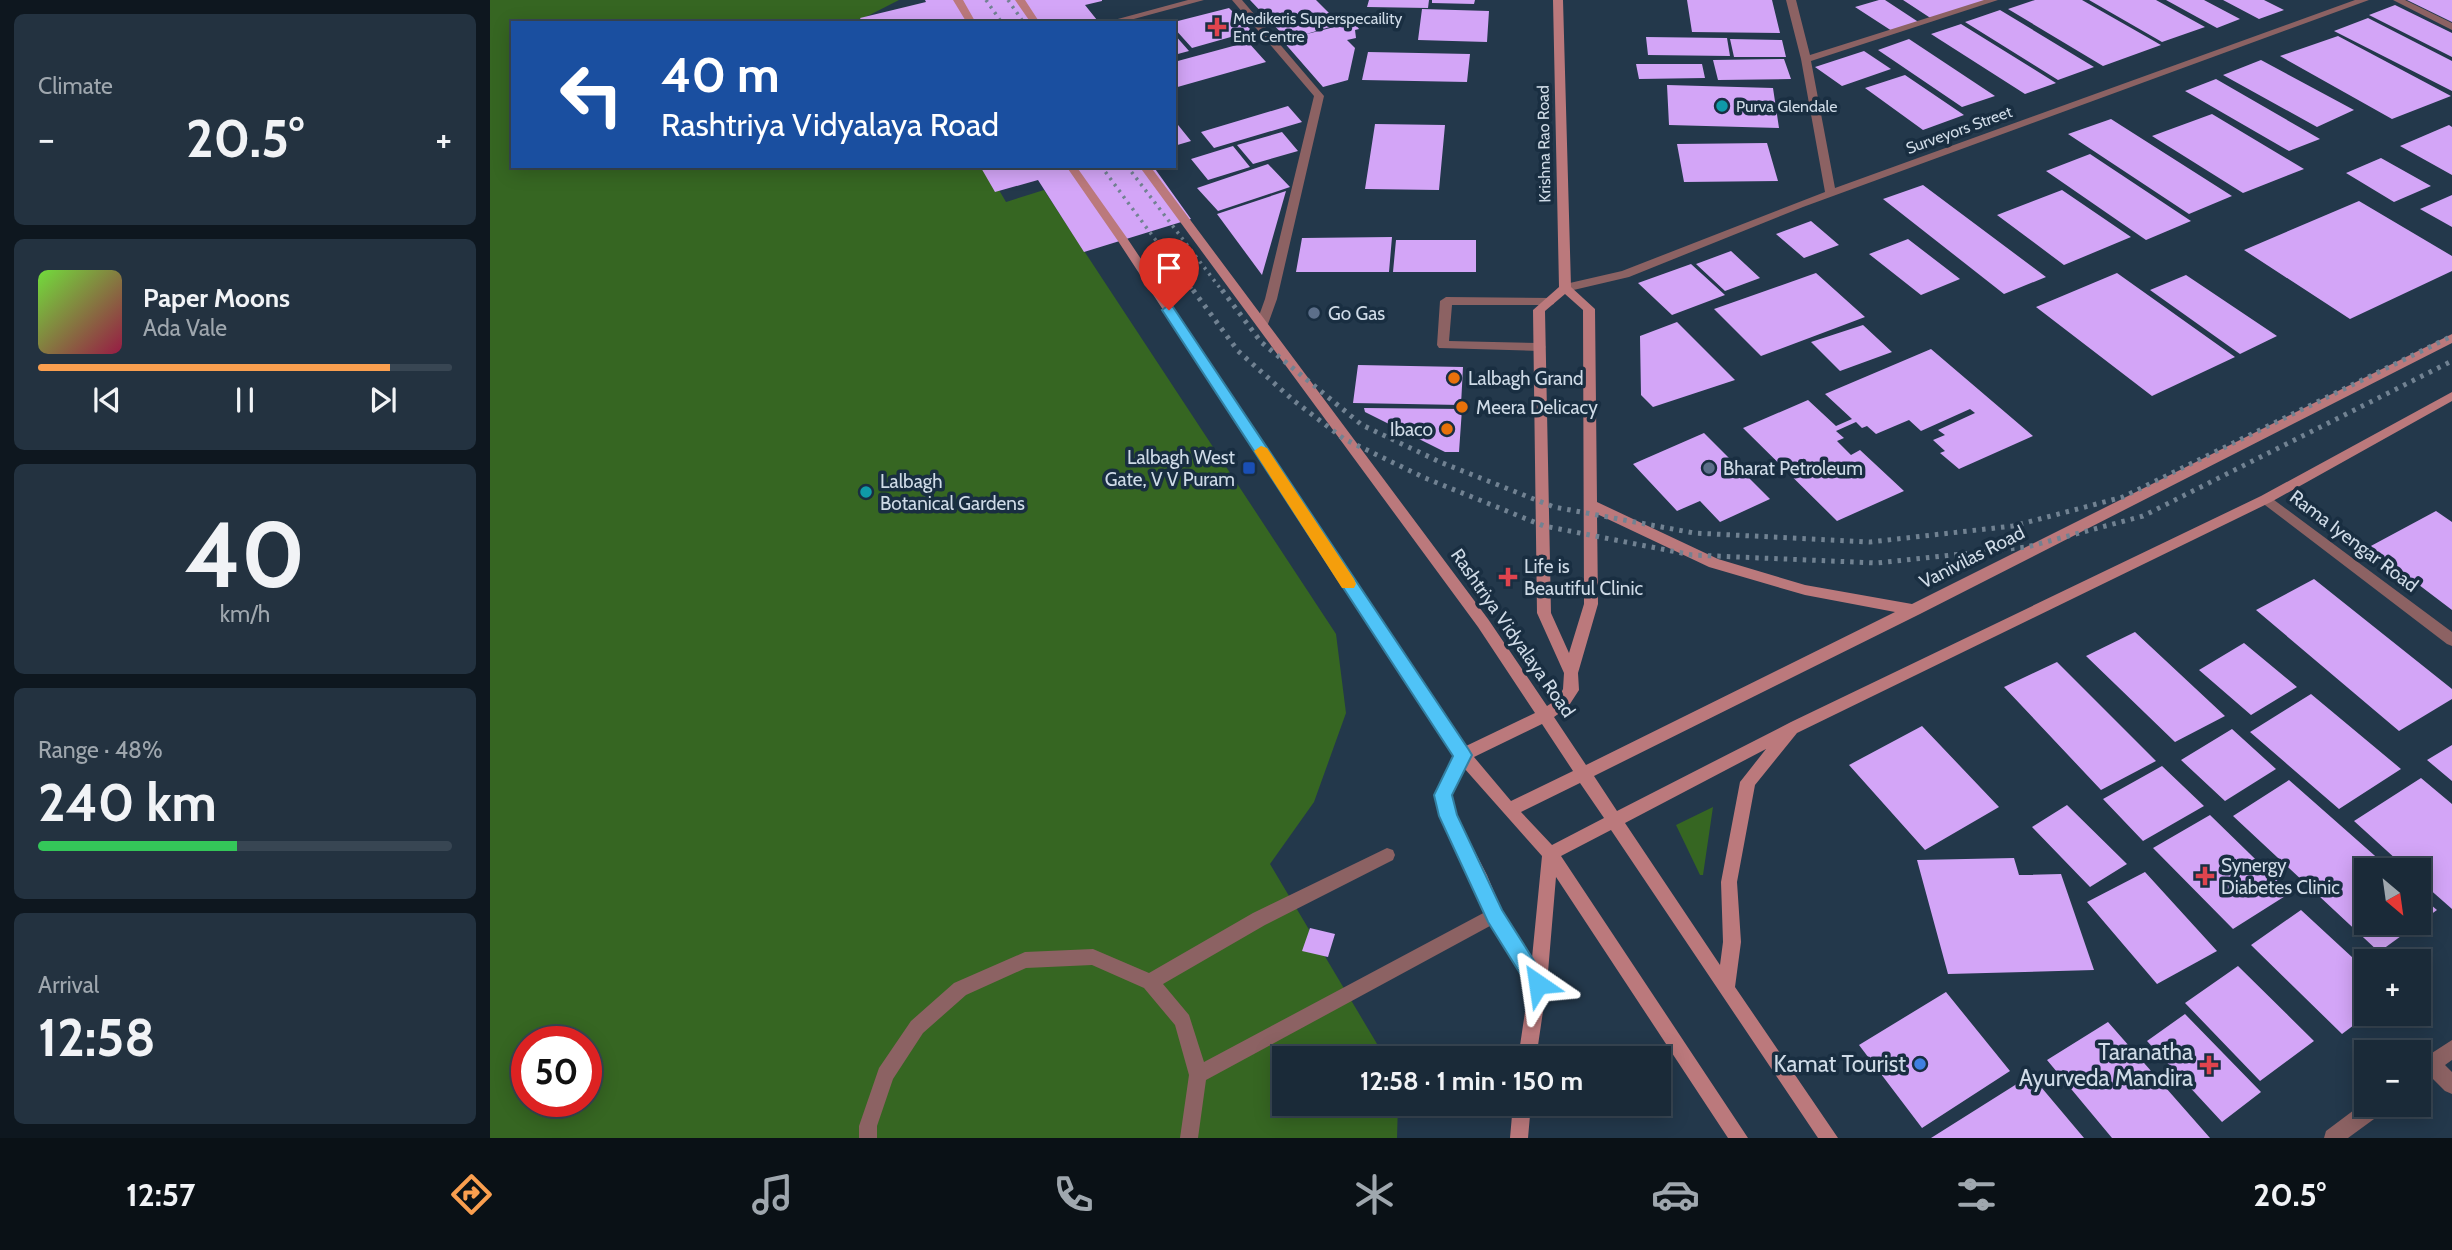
<!DOCTYPE html>
<html lang="en">
<head>
<meta charset="utf-8">
<style>
	:root { --surface:#1a2a38; --page:#233240; --text:#f1f3f6; --muted:#9fa7ae; --line:#384653; --accent:#fa9f4f }
	body { margin:0; font-family:Cabin,sans-serif; background:var(--page); color:var(--text); height:100vh; display:flex; flex-direction:column; font-size:26px; white-space:nowrap }
	* { box-sizing:border-box; margin:0 }
	p { font-size:23px; color:var(--muted) }
	.icon { flex:none; width:38px; height:38px; fill:none; stroke:currentColor; stroke-width:2; stroke-linecap:round; stroke-linejoin:round }
	.map { position:relative; flex:1; overflow:hidden }
	.side { display:flex; flex-direction:column; gap:14px; padding:14px; background:#0e171f; width:490px }
	.side>* { flex:none }
	.banner { position:absolute; left:21px; top:21px; width:665px; height:147px; border-radius:0px; box-shadow:0 4px 18px #0003,0 0 0 2px var(--line); background:#1a4fa0; color:#fff; overflow:hidden }
	.needle { width:46px; rotate:151deg }
	.buttons { position:absolute; left:1864px; top:858px; display:grid; gap:14px }
	.buttons a { display:grid; place-items:center; width:77px; height:77px; border-radius:0px; background:var(--surface); box-shadow:0 4px 18px #0003,0 0 0 2px var(--line); font-size:35px }
	.speed { position:absolute; left:21px; top:1026px; display:flex; gap:14px; font-size:35px; font-weight:700; text-align:center }
	.speed>* { display:grid; place-content:center; width:91px; height:91px; border-radius:50%; background:var(--surface); box-shadow:0 4px 18px #0003,0 0 0 2px var(--line); line-height:1 }
	.speed .limit { border:10px solid #d22; background:#fff; color:#111 }
	.pin { position:absolute; display:grid; place-items:center; width:60px; height:60px; color:#fff; margin:-72px -30px; border-radius:50% 50% 50% 0; rotate:-45deg; box-shadow:0 0 7px #0007 }
	.pin .icon { rotate:45deg }
	.me { position:absolute; width:77px; margin:-38px; rotate:328deg; stroke-linejoin:round; filter:drop-shadow(0 0 5px #0008) }
	.turn { display:flex; align-items:center; gap:24px; height:147px; padding:0 35px; font-size:32px }
	.turn .icon { width:91px; height:91px; stroke-width:2.5 }
	.turn b { display:block; font-size:49px; line-height:60px }
	.big { font-size:52px; font-weight:700; line-height:1.1 }
	.side .card { flex:1; display:flex; flex-direction:column; justify-content:center; gap:10px; min-width:0; padding:0 24px; border-radius:10px; background:var(--page) }
	.side .dial { align-items:center; gap:0 }
	.dial b { font-size:91px; line-height:1 }
	.song { display:flex; align-items:center; gap:21px }
	.cover { width:84px; height:84px; border-radius:10px; background:linear-gradient(135deg,hsl(100 70% 55%),hsl(340 70% 35%)) }
	.played { height:7px; border-radius:4px; background:linear-gradient(90deg,var(--accent) 85%,var(--line) 85%) }
	.keys { display:flex; justify-content:space-around; direction:ltr }
	.heat { display:flex; justify-content:space-between; align-items:center; font-size:38px; direction:ltr }
	.charge { height:10px; border-radius:5px; background:linear-gradient(90deg,#34c759 48%,var(--line) 0) }
	.trip { position:absolute; left:782px; top:1046px; width:399px; height:70px; border-radius:0px; background:var(--surface); box-shadow:0 4px 18px #0003,0 0 0 2px var(--line); font-weight:700; line-height:70px; text-align:center }
	.tab-bar { display:flex; height:112px; justify-content:space-around; align-items:center; background:#0a1116; color:var(--muted) }
	.tab-bar .icon { width:49px; height:49px }
	.tab-bar .on { color:var(--accent) }
	.tab-bar b { font-size:32px; color:var(--text) }
	main { display:flex; flex:1; min-height:0 }
	.map>svg:first-child { display:block }
	.green { fill:#366622; fill-rule:evenodd }
	.building { fill:#d3a5f7 }
	.lines { fill:none; stroke-linecap:round; stroke-linejoin:round }
	.lane { fill:#8c6263; fill-rule:evenodd }
	.street { fill:#8c6263; fill-rule:evenodd }
	.secondary { fill:#bb797c; fill-rule:evenodd }
	.rail-far1 { stroke:#718292; stroke-width:3.5; stroke-dasharray:2.5 5; stroke-linecap:butt }
	.rail { stroke:#718292; stroke-width:5; stroke-dasharray:3.5 6; stroke-linecap:butt }
	.route { fill:#4fc3f7; stroke:#337fa1; stroke-width:2 }
	.slow { fill:#f59e0b }
	.health-dot { fill:#e0444e; stroke:#192e41; stroke-width:2.5 }
	.culture-dot { fill:#0f9aa8; stroke:#192e41; stroke-width:2.5 }
	.service-dot { fill:#5c6f8a; stroke:#192e41; stroke-width:2.5 }
	.food-dot { fill:#e8710a; stroke:#192e41; stroke-width:2.5 }
	.transit-dot { fill:#1a4fb4; stroke:#192e41; stroke-width:2.5 }
	.shop-dot { fill:#3f7fe0; stroke:#192e41; stroke-width:2.5 }
	.labels { text-anchor:middle; dominant-baseline:central; stroke-width:7; stroke-linejoin:round; paint-order:stroke }
	.far-poi-label { font-size:16px; fill:#cfdbe7; stroke:#192e41; text-anchor:start }
	.far-street-label { font-size:16px; fill:#cfdbe7; stroke:#192e41 }
	.poi-label { font-size:19px; fill:#cfdbe7; stroke:#192e41; text-anchor:start }
	.street-label { font-size:19px; fill:#cfdbe7; stroke:#192e41 }
	.near-poi-label { font-size:23px; fill:#cfdbe7; stroke:#192e41; text-anchor:end }
</style>
</head>
<body>
<main>
<section class="side">
<div class="card"><p>Climate</p>
<div class="heat"><a>−</a><b class="big">20.5°</b><a>+</a></div>
</div>
<div class="card">
<div class="song"><i class="cover"></i><div><b>Paper Moons</b><p>Ada Vale</p></div></div>
<div class="played"></div>
<div class="keys"><svg class="icon" aria-label="previous" viewBox="0 0 24 24"><path d="M18 5L8 12l10 7zM5 5v14"/></svg><svg class="icon" aria-label="pause" viewBox="0 0 24 24"><path d="M8 5v14M16 5v14"/></svg><svg class="icon" aria-label="next" viewBox="0 0 24 24"><path d="M6 5l10 7-10 7zM19 5v14"/></svg></div>
</div>
<div class="card dial"><b>40</b><p>km/h</p></div>
<div class="card"><p>Range · 48%</p><b class="big">240 km</b><div class="charge"></div></div>
<div class="card"><p>Arrival</p><b class="big">12:58</b></div>
</section>
<div class="map">
<svg width="1962" height="1138" viewBox="0 0 1962 1138">
	<rect width="100%" height="100%" fill="#23384b"/>
	<path class="green" d="M 0,0 L 409,0 L 364,23 L 23,23 L 23,166 L 495,166 L 516,202 L 554,190 L 846,634 L 856,713 L 824,802 L 780,864 L 896,1059 L 794,1059 L 794,1104 L 908,1104 L 907,1138 L 0,1138 ZM 37,1041 L 96,1041 L 96,1101 L 37,1101 Z
		M 1223,807 L 1213,875 L 1210,875 L 1186,825 Z"/>
	<path class="building" d="M 435,0 L 612,0 L 612,1 L 595,5 L 607,20 L 597,23 L 373,23 L 370,18 L 436,2 Z
		M 760,0 L 826,0 L 850,24 L 813,35 L 864,22 L 869,29 L 865,30 L 866,38 L 857,40 L 865,48 L 858,80 L 833,87 L 792,40 L 797,39 Z
		M 879,0 L 939,0 L 938,8 L 877,7 Z
		M 942,0 L 985,0 L 984,4 L 942,3 Z
		M 1197,0 L 1282,0 L 1290,33 L 1202,32 Z
		M 1389,0 L 1395,0 L 1430,23 L 1402,31 L 1365,7 Z
		M 1413,0 L 1498,0 L 1442,19 Z
		M 1545,0 L 1592,0 L 1671,45 L 1613,66 L 1518,9 Z
		M 1599,0 L 1666,0 L 1715,27 L 1672,42 Z
		M 1676,0 L 1714,0 L 1750,19 L 1727,28 Z
		M 1733,0 L 1774,0 L 1794,10 L 1769,19 Z
		M 1917,0 L 1962,0 L 1962,22 Z
		M 1905,5 L 1962,33 L 1962,57 L 1879,15 Z
		M 739,8 L 762,31 L 702,48 L 684,28 L 684,22 Z
		M 932,9 L 999,11 L 997,42 L 928,40 Z
		M 1510,10 L 1604,67 L 1568,80 L 1475,22 Z
		M 1878,18 L 1962,61 L 1962,91 L 1844,31 Z
		M 1471,24 L 1566,83 L 1535,94 L 1441,34 Z
		M 684,34 L 699,51 L 684,55 Z
		M 1848,36 L 1961,96 L 1902,119 L 1790,56 Z
		M 1156,37 L 1237,38 L 1240,56 L 1158,55 Z
		M 1240,39 L 1292,40 L 1296,57 L 1244,57 Z
		M 1419,39 L 1505,96 L 1472,107 L 1388,50 Z
		M 758,42 L 776,62 L 684,88 L 684,62 Z
		M 1374,51 L 1401,69 L 1352,86 L 1325,67 Z
		M 878,52 L 980,54 L 977,82 L 872,80 Z
		M 1294,59 L 1301,79 L 1228,80 L 1223,60 Z
		M 1771,60 L 1864,110 L 1827,127 L 1733,75 Z
		M 1146,64 L 1212,64 L 1215,78 L 1149,79 Z
		M 1415,75 L 1474,115 L 1433,130 L 1375,88 Z
		M 1726,79 L 1830,139 L 1799,151 L 1695,91 Z
		M 1177,85 L 1283,88 L 1289,128 L 1179,125 Z
		M 798,106 L 812,122 L 724,148 L 711,132 Z
		M 1722,114 L 1814,169 L 1753,193 L 1662,136 Z
		M 1621,119 L 1742,196 L 1699,214 L 1578,134 Z
		M 684,120 L 701,141 L 684,146 Z
		M 885,124 L 955,125 L 949,190 L 875,189 Z
		M 1959,125 L 1962,127 L 1962,175 L 1910,146 Z
		M 792,132 L 808,151 L 763,164 L 747,145 Z
		M 1277,143 L 1288,181 L 1194,182 L 1187,144 Z
		M 743,146 L 760,167 L 718,180 L 701,159 Z
		M 1600,154 L 1701,221 L 1656,240 L 1556,171 Z
		M 1891,158 L 1941,186 L 1904,202 L 1856,173 Z
		M 778,164 L 800,187 L 728,211 L 707,188 Z
		M 490,166 L 663,166 L 701,219 L 594,252 L 548,180 L 505,192 Z
		M 1433,185 L 1556,277 L 1514,294 L 1393,199 Z
		M 1572,190 L 1641,237 L 1574,265 L 1507,215 Z
		M 796,191 L 772,275 L 727,214 Z
		M 1962,195 L 1962,227 L 1930,209 Z
		M 1869,201 L 1962,256 L 1962,271 L 1860,319 L 1754,250 Z
		M 1321,221 L 1349,245 L 1314,258 L 1286,234 Z
		M 902,237 L 899,272 L 806,272 L 812,238 Z
		M 1418,239 L 1470,279 L 1431,295 L 1379,254 Z
		M 906,240 L 986,240 L 986,272 L 903,272 Z
		M 1241,251 L 1270,278 L 1235,291 L 1206,264 Z
		M 1201,264 L 1235,295 L 1182,315 L 1148,283 Z
		M 1326,273 L 1375,317 L 1271,356 L 1224,309 Z
		M 1627,273 L 1745,357 L 1662,396 L 1546,307 Z
		M 1696,275 L 1787,336 L 1750,354 L 1660,290 Z
		M 1187,322 L 1245,380 L 1163,407 L 1151,395 L 1150,336 Z
		M 1373,325 L 1402,352 L 1350,371 L 1321,342 Z
		M 1441,349 L 1543,436 L 1469,469 L 1450,453 L 1455,451 L 1443,440 L 1455,435 L 1448,430 L 1485,413 L 1480,409 L 1431,431 L 1419,420 L 1386,434 L 1377,426 L 1372,428 L 1366,422 L 1346,431 L 1354,438 L 1347,441 L 1361,455 L 1370,450 L 1414,491 L 1347,521 L 1253,428 L 1318,400 L 1346,426 L 1362,419 L 1335,394 Z
		M 868,365 L 973,367 L 971,405 L 863,403 Z
		M 874,408 L 972,409 L 969,452 L 955,452 L 875,412 Z
		M 1214,433 L 1280,499 L 1230,522 L 1210,501 L 1187,511 L 1143,464 Z
		M 1946,511 L 1962,522 L 1962,610 L 1879,547 Z
		M 1824,579 L 1962,689 L 1962,699 L 1909,731 L 1766,610 Z
		M 1645,632 L 1735,716 L 1685,742 L 1596,656 Z
		M 1754,643 L 1807,687 L 1761,715 L 1709,670 Z
		M 1567,662 L 1666,761 L 1611,790 L 1514,687 Z
		M 1821,694 L 1911,769 L 1849,809 L 1760,732 Z
		M 1432,726 L 1509,807 L 1435,850 L 1359,765 Z
		M 1742,729 L 1786,769 L 1735,801 L 1691,760 Z
		M 1962,745 L 1962,781 L 1937,760 Z
		M 1672,766 L 1714,806 L 1653,841 L 1613,799 Z
		M 1931,778 L 1962,804 L 1962,909 L 1928,879 L 1928,870 L 1918,870 L 1864,821 Z
		M 1799,780 L 1901,870 L 1876,870 L 1876,922 L 1928,922 L 1928,894 L 1947,910 L 1889,952 L 1743,816 Z
		M 1577,805 L 1637,864 L 1600,887 L 1542,827 Z
		M 1720,815 L 1800,893 L 1743,929 L 1663,848 Z
		M 1524,858 L 1529,875 L 1571,874 L 1604,970 L 1458,974 L 1427,860 Z
		M 1655,872 L 1727,951 L 1667,984 L 1597,902 Z
		M 1811,910 L 1876,970 L 1876,1013 L 1880,1013 L 1852,1034 L 1761,945 Z
		M 820,928 L 845,934 L 838,957 L 812,951 Z
		M 1748,966 L 1824,1041 L 1770,1081 L 1695,1003 Z
		M 1456,992 L 1520,1071 L 1432,1128 L 1369,1045 Z
		M 1695,1014 L 1771,1092 L 1732,1122 L 1657,1041 Z
		M 1618,1022 L 1720,1138 L 1622,1138 L 1557,1060 Z
		M 1541,1075 L 1594,1138 L 1441,1138 Z"/>
	<g class="lines">
		<path class="lane" d="M 956,297 L 1064,298 L 1064,304 L 1060,305 L 962,305 L 959,341 L 1050,343 L 1056,347 L 1050,351 L 949,348 L 947,345 L 950,301 Z"/>
		<path class="street" d="M 698,0 L 714,0 L 629,23 L 613,23 Z
			M 742,0 L 752,0 L 834,96 L 787,299 L 778,324 L 772,328 L 766,324 L 775,299 L 824,96 Z
			M 1296,0 L 1306,0 L 1320,55 L 1494,0 L 1508,0 L 1321,61 L 1345,188 L 1865,0 L 1879,0 L 1313,207 L 1139,277 L 1075,292 L 1071,291 L 1071,285 L 1132,271 L 1335,192 L 1311,59 Z
			M 1903,0 L 1915,0 L 1962,23 L 1962,30 Z
			M 1776,494 L 1962,632 L 1962,646 L 1957,644 L 1771,502 L 1769,499 Z
			M 897,848 L 903,850 L 905,855 L 903,860 L 775,925 L 673,984 L 699,1015 L 714,1062 L 999,910 L 1005,907 L 1011,910 L 1013,915 L 1011,920 L 716,1080 L 708,1138 L 690,1138 L 699,1075 L 685,1025 L 654,988 L 602,965 L 536,968 L 476,995 L 433,1033 L 403,1079 L 387,1126 L 387,1138 L 369,1138 L 369,1126 L 389,1068 L 421,1021 L 464,983 L 535,952 L 603,949 L 659,973 L 763,913 Z
			M 1962,1040 L 1962,1060 L 1955,1065 L 1962,1072 L 1962,1094 L 1955,1091 L 1940,1076 L 1928,1083 L 1928,1062 Z
			M 1876,1101 L 1876,1104 L 1897,1104 L 1895,1111 L 1858,1138 L 1834,1138 L 1836,1131 Z"/>
		<path class="secondary" d="M 463,0 L 473,0 L 486,23 L 477,23 Z
			M 525,0 L 535,0 L 550,23 L 541,23 Z
			M 1063,0 L 1073,0 L 1081,287 L 1105,309 L 1107,502 L 1228,559 L 1315,585 L 1422,604 L 1962,334 L 1962,343 L 1430,614 L 1104,776 L 1127,811 L 1301,722 L 1771,496 L 1962,392 L 1962,401 L 1781,502 L 1307,733 L 1265,785 L 1247,882 L 1251,942 L 1245,987 L 1348,1138 L 1328,1138 L 1121,830 L 1071,856 L 1258,1138 L 1238,1138 L 1066,877 L 1057,984 L 1046,1059 L 1028,1059 L 1039,985 L 999,920 L 984,882 L 950,816 L 945,795 L 965,756 L 628,241 L 576,166 L 586,166 L 637,238 L 976,746 L 1045,713 L 988,627 L 649,166 L 660,166 L 998,619 L 1057,706 L 1068,699 L 1073,689 L 1074,673 L 1047,613 L 1043,310 L 1069,287 ZM 1075,294 L 1093,310 L 1094,604 L 1079,653 L 1061,613 L 1055,311 ZM 1107,514 L 1219,567 L 1315,595 L 1405,612 L 1096,765 L 1064,717 L 1078,707 L 1089,690 L 1088,673 L 1108,604 ZM 1052,724 L 1083,771 L 1021,801 L 984,757 ZM 1276,749 L 1250,782 L 1231,882 L 1233,942 L 1230,965 L 1135,823 ZM 974,768 L 1052,856 L 1042,958 L 1012,911 L 997,875 L 966,815 L 961,795 ZM 1090,783 L 1114,818 L 1062,845 L 1031,812 Z
			M 1023,1104 L 1041,1104 L 1038,1138 L 1020,1138 Z"/>
		<path class="rail-far1" d="M 496,0 L 512,23
			M 518,0 L 534,23
			M 611,166 L 704,292
			M 637,166 L 733,292"/>
		<path class="rail" d="M 703,290 L 748,351 L 803,400 L 854,439 L 935,478 L 1054,526 L 1202,555 L 1387,563 L 1537,547 L 1653,516 L 1962,361
			M 732,290 L 771,342 L 872,425 L 950,462 L 1064,507 L 1204,533 L 1380,542 L 1523,526 L 1633,497 L 1962,336"/>
	</g>
	<path class="route" d="M 679,305 L 683,307 L 979,750 L 982,755 L 962,795 L 967,815 L 1012,910 L 1055,978 L 1058,984 L 1055,991 L 1048,994 L 1041,991 L 998,922 L 949,816 L 944,795 L 963,756 L 672,310 Z"/>
	<path class="slow" d="M 771,446 L 777,448 L 864,579 L 866,584 L 864,588 L 852,588 L 764,451 Z"/>
	<g class="health-dot">
		<path d="M723.5 16.5h7v7h7v7h-7v7h-7v-7h-7v-7h7z"/>
		<path d="M1014.5 566.5h7v7h7v7h-7v7h-7v-7h-7v-7h7z"/>
		<path d="M1711.5 865.5h7v7h7v7h-7v7h-7v-7h-7v-7h7z"/>
		<path d="M1715.5 1054.5h7v7h7v7h-7v7h-7v-7h-7v-7h7z"/>
	</g>
	<g class="culture-dot">
		<circle cx="1232" cy="106" r="7"/>
		<circle cx="376" cy="492" r="7"/>
	</g>
	<g class="service-dot">
		<circle cx="824" cy="313" r="7"/>
		<circle cx="1219" cy="468" r="7"/>
	</g>
	<g class="food-dot">
		<circle cx="964" cy="378" r="7"/>
		<circle cx="972" cy="407" r="7"/>
		<circle cx="957" cy="429" r="7"/>
	</g>
	<rect class="transit-dot" x="752" y="461" width="14" height="14" rx="3.5"/>
	<circle class="shop-dot" cx="1430" cy="1064" r="7"/>
	<g class="labels">
		<g class="far-poi-label">
			<text x="743" y="18">Medikeris Superspecaility<tspan x="743" dy="18">Ent Centre</tspan></text>
			<text x="1246" y="106">Purva Glendale</text>
		</g>
		<g class="far-street-label">
			<text transform="translate(1469 130) rotate(-20)">Surveyors Street</text>
			<text transform="translate(1054 144) rotate(-91)">Krishna Rao Road</text>
		</g>
		<g class="poi-label">
			<text x="838" y="313">Go Gas</text>
			<text x="978" y="378">Lalbagh Grand</text>
			<text x="986" y="407">Meera Delicacy</text>
			<text x="943" y="429" text-anchor="end">Ibaco</text>
			<text x="745" y="457" text-anchor="end">Lalbagh West<tspan x="745" dy="22">Gate, V V Puram</tspan></text>
			<text x="1233" y="468">Bharat Petroleum</text>
			<text x="390" y="481">Lalbagh<tspan x="390" dy="22">Botanical Gardens</tspan></text>
			<text x="1034" y="566">Life is<tspan x="1034" dy="22">Beautiful Clinic</tspan></text>
			<text x="1731" y="865">Synergy<tspan x="1731" dy="22">Diabetes Clinic</tspan></text>
		</g>
		<g class="street-label">
			<text transform="translate(1864 541) rotate(37)">Rama Iyengar Road</text>
			<text transform="translate(1482 557) rotate(-27)">Vanivilas Road</text>
			<text transform="translate(1023 633) rotate(55)">Rashtriya Vidyalaya Road</text>
		</g>
		<g class="near-poi-label">
			<text x="1703" y="1052">Taranatha<tspan x="1703" dy="26">Ayurveda Mandira</tspan></text>
			<text x="1416" y="1064">Kamat Tourist</text>
		</g>
	</g>
</svg>
<div class="buttons">
<a><svg class="needle" viewBox="-14 -14 28 28"><path d="M0-13l5 13h-10z" fill="#e53935"/><path d="M0 13l5-13h-10z" fill="#9fa7ae"/></svg></a>
<a>+</a>
<a>−</a>
</div>
<div class="speed"><div class="limit">50</div></div>
<div class="pin" style="left:679px;top:310px;background:#d93025"><svg class="icon" aria-label="arrive" viewBox="0 0 24 24"><path d="M6 21V4h12l-3 4 3 4H6"/></svg></div>
<svg class="me" style="left:1048px;top:984px" viewBox="-20 -20 40 40"><path d="M0-17L14 15 0 8-14 15z" fill="#4fc3f7" stroke="#fff" stroke-width="4"/></svg>
<div class="trip">12:58 · 1 min · 150 m</div>
<div class="banner">
<div class="turn"><svg class="icon" aria-label="left" viewBox="0 0 24 24"><path d="M17 20v-9H6M10 6l-5 5 5 5"/></svg><div><b>40 m</b>Rashtriya Vidyalaya Road</div></div>
</div>
</div>
</main>
<nav class="tab-bar">
<b>12:57</b>
<svg class="icon on" aria-label="directions" viewBox="0 0 24 24"><path d="M12 3l9 9-9 9-9-9zM9 14v-3h6M13 9l2 2-2 2"/></svg>
<svg class="icon" aria-label="music" viewBox="0 0 24 24"><path d="M9 18V5l10-2v13"/><circle cx="6" cy="18" r="3"/><circle cx="16" cy="16" r="3"/></svg>
<svg class="icon" aria-label="phone" viewBox="0 0 24 24"><path d="M5 4h4l2 5-3 2q2 4 5 5l2-3 5 2v4C11 20 4 13 5 4z"/></svg>
<svg class="icon" aria-label="climate" viewBox="0 0 24 24"><path d="M12 3v18M4 7l16 10M4 17L20 7"/></svg>
<svg class="icon" aria-label="car" viewBox="0 0 24 24"><path d="M5 17H2v-5l4-1 3-4h7l3 4 3 1v5h-3M9 17h6M6 11h13"/><circle cx="7" cy="17" r="2"/><circle cx="17" cy="17" r="2"/></svg>
<svg class="icon" aria-label="filters" viewBox="0 0 24 24"><path d="M4 7h16M4 17h16"/><circle cx="9" cy="7" r="2"/><circle cx="15" cy="17" r="2"/></svg>
<b>20.5°</b>
</nav>
</body>
</html>
